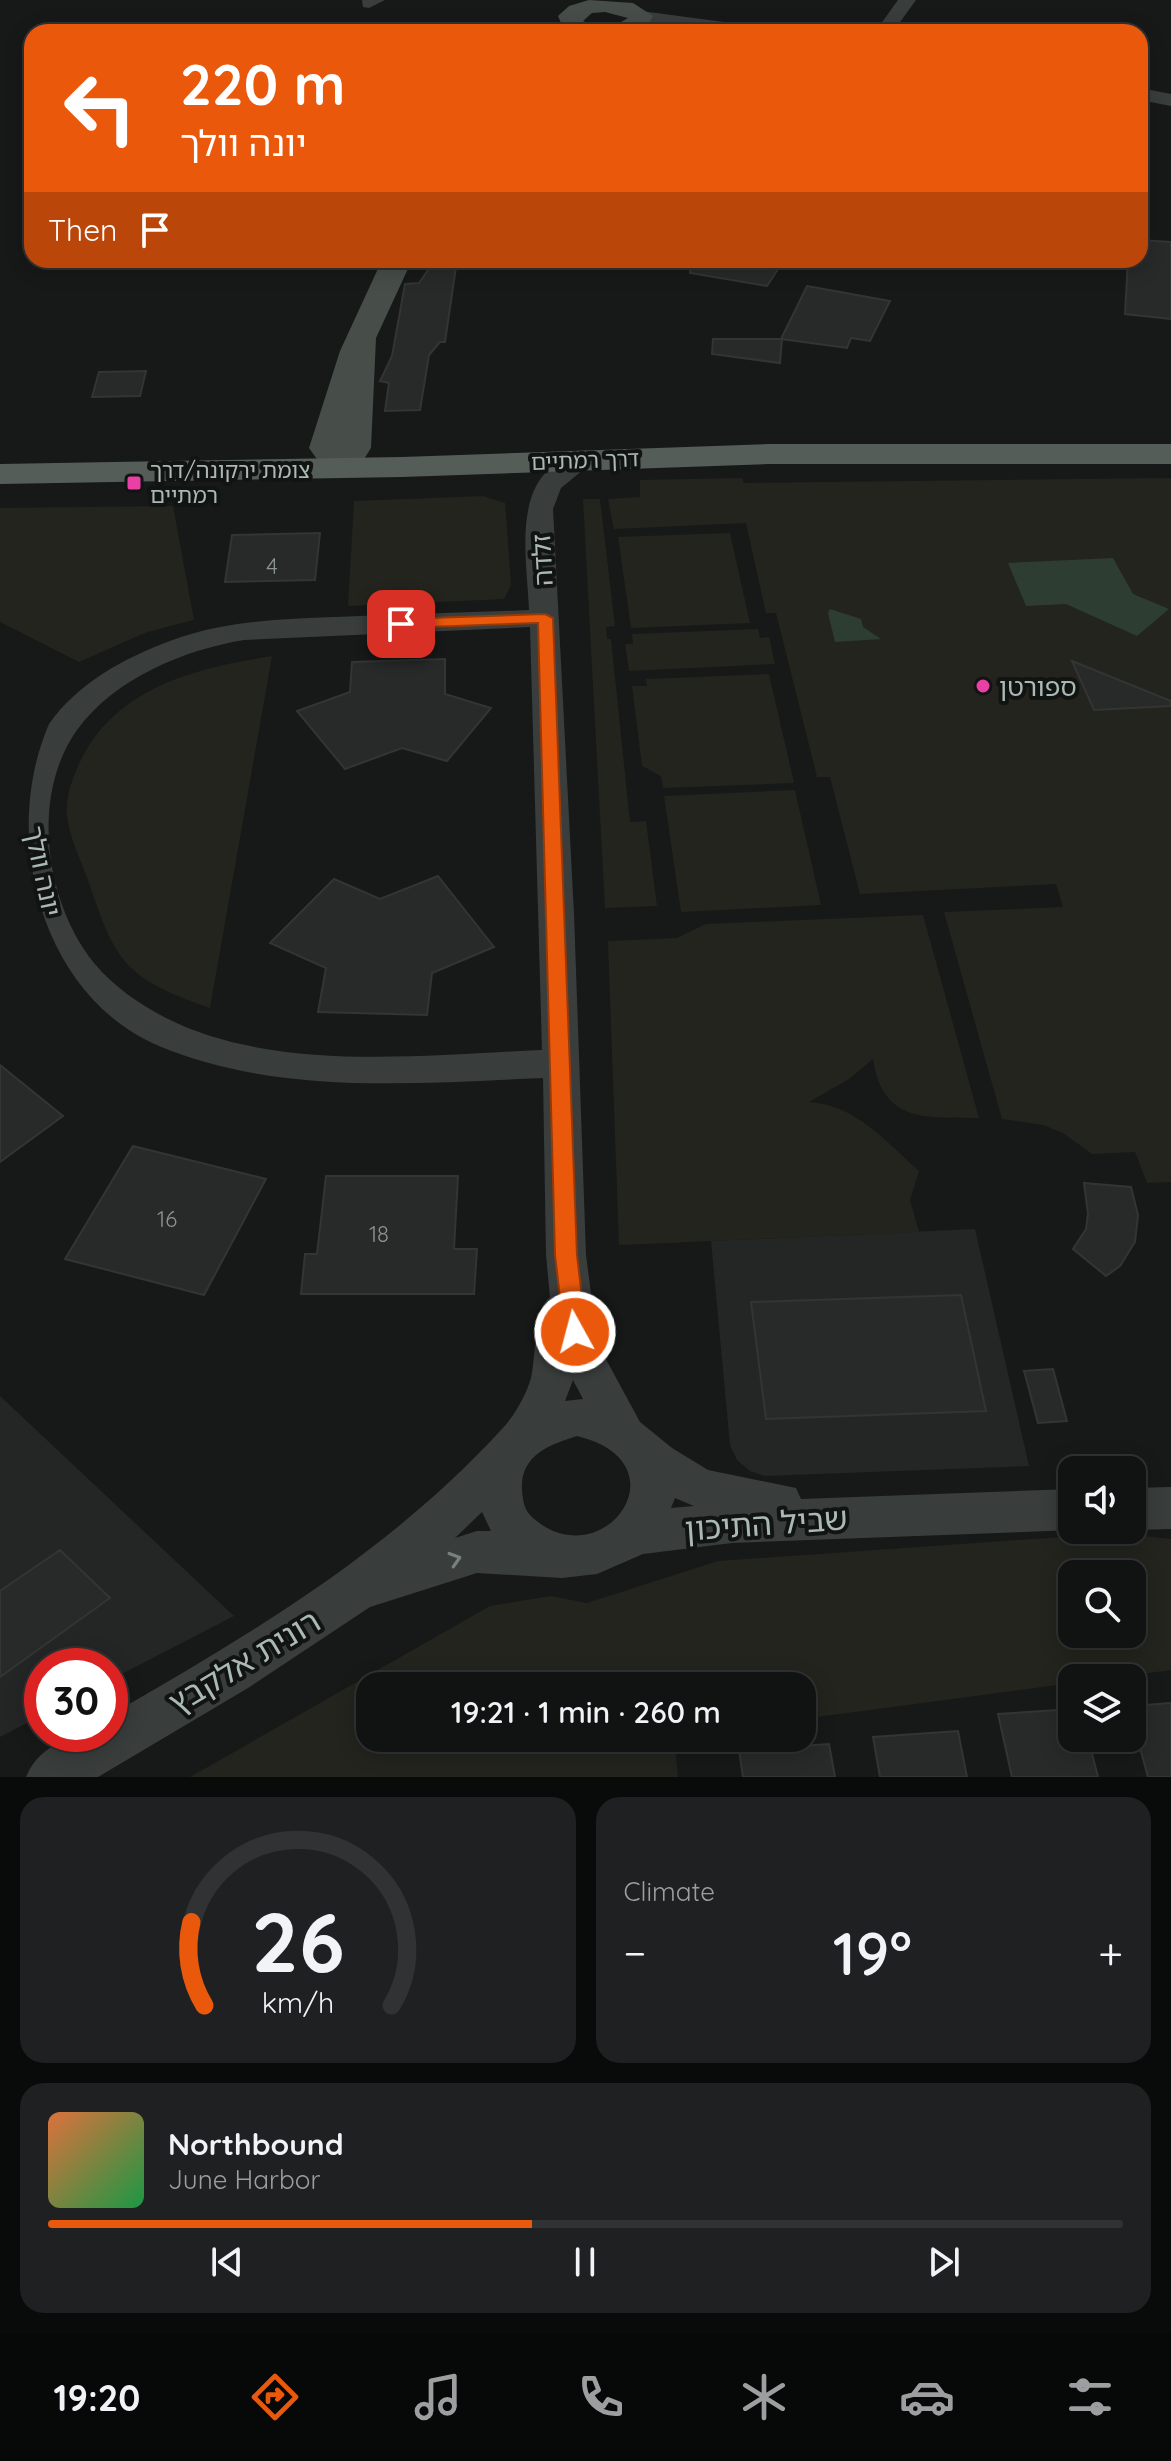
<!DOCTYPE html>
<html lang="en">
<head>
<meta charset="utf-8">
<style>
	:root { --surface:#111313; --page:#1e2021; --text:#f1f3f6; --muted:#9c9ea0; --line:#303233; --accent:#ea580c }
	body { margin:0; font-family:Quicksand,"Noto Sans Hebrew",sans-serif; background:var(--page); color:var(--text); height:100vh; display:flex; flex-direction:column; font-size:30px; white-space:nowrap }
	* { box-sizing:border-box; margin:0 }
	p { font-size:26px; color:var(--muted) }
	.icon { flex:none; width:44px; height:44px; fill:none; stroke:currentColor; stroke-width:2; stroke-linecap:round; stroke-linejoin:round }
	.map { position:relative; height:1777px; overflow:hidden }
	.sheet { display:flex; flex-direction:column; gap:20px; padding:20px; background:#090a0a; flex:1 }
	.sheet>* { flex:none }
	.top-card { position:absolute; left:24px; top:24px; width:1124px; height:244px; border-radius:24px; box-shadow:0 4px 20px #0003,0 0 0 2px var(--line); background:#ea580c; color:#fff; overflow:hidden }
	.buttons { position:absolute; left:1058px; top:1456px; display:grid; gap:16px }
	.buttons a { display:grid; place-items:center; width:88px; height:88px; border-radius:16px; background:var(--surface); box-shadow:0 4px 20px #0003,0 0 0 2px var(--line); font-size:40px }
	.speed { position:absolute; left:24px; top:1648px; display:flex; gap:16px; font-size:40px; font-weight:700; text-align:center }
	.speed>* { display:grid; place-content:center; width:104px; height:104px; border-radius:50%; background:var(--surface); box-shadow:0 4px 20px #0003,0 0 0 2px var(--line); line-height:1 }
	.speed .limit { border:12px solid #d22; background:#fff; color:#111 }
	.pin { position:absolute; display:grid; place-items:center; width:68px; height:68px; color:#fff; margin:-34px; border-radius:16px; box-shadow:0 4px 12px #0006 }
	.me { position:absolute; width:88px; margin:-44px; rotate:353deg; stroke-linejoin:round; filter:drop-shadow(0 0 6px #0008) }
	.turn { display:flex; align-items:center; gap:28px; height:168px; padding:0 24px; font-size:36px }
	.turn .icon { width:104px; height:104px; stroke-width:2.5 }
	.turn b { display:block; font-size:56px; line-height:68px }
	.then { display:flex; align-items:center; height:76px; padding:0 24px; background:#0003; gap:16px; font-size:30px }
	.big { font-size:60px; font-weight:600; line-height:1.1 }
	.sheet .widget { flex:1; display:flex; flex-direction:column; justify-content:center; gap:12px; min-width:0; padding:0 28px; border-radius:24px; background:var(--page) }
	.sheet .dial { align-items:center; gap:0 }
	.dial svg { height:208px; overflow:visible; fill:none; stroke:var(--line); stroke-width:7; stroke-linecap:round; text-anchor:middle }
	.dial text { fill:var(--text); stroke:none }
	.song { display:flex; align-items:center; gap:24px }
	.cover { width:96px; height:96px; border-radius:12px; background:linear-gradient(135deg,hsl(20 70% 55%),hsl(140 70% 35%)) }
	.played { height:8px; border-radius:4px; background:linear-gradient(90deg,var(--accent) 45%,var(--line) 45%) }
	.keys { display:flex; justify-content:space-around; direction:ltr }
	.heat { display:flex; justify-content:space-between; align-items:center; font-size:44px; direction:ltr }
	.sheet .tiles { flex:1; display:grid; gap:20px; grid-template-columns:1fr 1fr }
	.widget:last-child { grid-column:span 2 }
	.trip { position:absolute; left:356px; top:1672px; width:460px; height:80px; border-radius:24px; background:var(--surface); box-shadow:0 4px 20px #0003,0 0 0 2px var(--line); font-weight:600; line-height:80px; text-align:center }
	.menu { display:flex; height:128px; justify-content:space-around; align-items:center; background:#070808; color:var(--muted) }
	.menu .icon { width:56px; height:56px }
	.menu .selected { color:var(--accent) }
	.menu b { font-size:36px; color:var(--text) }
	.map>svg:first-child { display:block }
	.built { fill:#242626 }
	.green { fill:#24241e; fill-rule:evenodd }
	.water { fill:#2e3d31 }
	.building { fill:#282a2a; stroke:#323534; stroke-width:2 }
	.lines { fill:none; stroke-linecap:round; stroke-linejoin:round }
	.street { fill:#393e3c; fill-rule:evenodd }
	.secondary { fill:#474e4a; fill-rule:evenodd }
	.primary { fill:#555d59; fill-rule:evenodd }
	.oneway { stroke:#77827c }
	.route { fill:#ea580c; stroke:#983908; stroke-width:2 }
	.poi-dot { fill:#ea3fa4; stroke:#121414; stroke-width:3 }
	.labels { text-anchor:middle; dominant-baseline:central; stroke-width:8; stroke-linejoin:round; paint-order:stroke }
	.far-street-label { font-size:22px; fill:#aab9b1; stroke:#121414 }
	.far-poi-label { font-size:22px; fill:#aab9b1; stroke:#121414; text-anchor:start }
	.number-label { font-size:22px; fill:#8a958f }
	.street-label { font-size:26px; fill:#aab9b1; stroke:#121414 }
	.poi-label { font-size:26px; fill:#aab9b1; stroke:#121414; text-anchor:start }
	.near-street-label { font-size:32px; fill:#aab9b1; stroke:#121414 }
</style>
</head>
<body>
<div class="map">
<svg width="1171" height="1777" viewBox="0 0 1171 1777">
	<rect width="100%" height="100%" fill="#171919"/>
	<path class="built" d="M 975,1229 L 1029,1466 L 765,1476 L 750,1471 L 737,1460 L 730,1445 L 711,1241 Z
		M 0,1396 L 234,1616 L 110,1680 L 110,1666 L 42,1666 L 42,1715 L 0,1737 Z"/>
	<path class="green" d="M 742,478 L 744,483 L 1171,478 L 1171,1182 L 1147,1183 L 1135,1152 L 1092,1154 L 1063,1133 L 1043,1125 L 1002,1119 L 944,912 L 1063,907 L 1056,884 L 860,894 L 830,777 L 817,777 L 776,613 L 766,613 L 746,523 L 614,529 L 608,499 L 640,497 L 640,480 Z
		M 483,496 L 505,503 L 511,585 L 504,599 L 348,606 L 354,501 Z
		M 583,499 L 600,499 L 615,626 L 606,627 L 607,639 L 611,639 L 630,822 L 646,821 L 657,906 L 605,908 Z
		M 173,506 L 194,620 L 147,632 L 79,662 L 0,622 L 0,508 Z
		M 730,533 L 750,623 L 631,628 L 618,537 Z
		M 758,629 L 760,638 L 769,637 L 775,664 L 629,671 L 625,644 L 633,644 L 632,634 Z
		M 272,656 L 210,1008 C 125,978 116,964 88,880 C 81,860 69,837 67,816 C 65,799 72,779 79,764 C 114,687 196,668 272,656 Z
		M 769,674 L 794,783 L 663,788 L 661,776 L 642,766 L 632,686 L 647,686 L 646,679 Z
		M 795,790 L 821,905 L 681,912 L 664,796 Z
		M 923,915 L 979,1118 C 926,1117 883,1124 873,1059 L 849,1079 L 809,1102 C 856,1105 885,1141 919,1171 L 910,1200 L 919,1232 L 619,1245 L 608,941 L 677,938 L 706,924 Z
		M 1119,1533 L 1171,1539 L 1171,1670 L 1113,1678 L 1072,1678 L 1072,1683 L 802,1719 L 802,1686 L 370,1686 L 370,1738 L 674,1738 L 678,1777 L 190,1777 L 490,1606 L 551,1596 L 587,1603 L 718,1561 ZM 1072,1574 L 1132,1574 L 1132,1634 L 1072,1634 Z"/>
	<path class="water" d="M 1113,558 L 1133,594 L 1169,609 L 1137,636 L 1066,604 L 1026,606 L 1008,563 Z
		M 830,609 L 861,619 L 863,627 L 881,639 L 835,642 L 828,613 Z"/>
	<path class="building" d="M 1140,240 L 1171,242 L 1171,319 L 1125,314 L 1128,260 L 1140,260 Z
		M 435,260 L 457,260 L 445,342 L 440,342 L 429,355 L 420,410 L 385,411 L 389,383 L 380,381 L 392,356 L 405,284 L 419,283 Z
		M 691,260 L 784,260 L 767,286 L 690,273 Z
		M 807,286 L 890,301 L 870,341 L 851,338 L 847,348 L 781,339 Z
		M 713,339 L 782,339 L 780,363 L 712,354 Z
		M 146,371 L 140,396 L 92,397 L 99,372 Z
		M 320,533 L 315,580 L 225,582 L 232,535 Z
		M 445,659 L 445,694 L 491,708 L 447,761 L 402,748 L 345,769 L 297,711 L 350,692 L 352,662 Z
		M 1072,661 L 1171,701 L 1171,706 L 1094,710 Z
		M 438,876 L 494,947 L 432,973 L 427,1015 L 318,1012 L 326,968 L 270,943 L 334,879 L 380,899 Z
		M 0,1065 L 63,1116 L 0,1162 Z
		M 133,1146 L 266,1179 L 204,1295 L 65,1259 Z
		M 326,1176 L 458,1176 L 454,1249 L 477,1249 L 474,1294 L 301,1294 L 305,1254 L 317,1254 Z
		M 1084,1183 L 1131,1187 L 1138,1215 L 1135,1242 L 1120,1266 L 1106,1276 L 1073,1249 L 1086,1229 L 1088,1214 Z
		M 961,1295 L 986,1411 L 766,1419 L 751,1302 Z
		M 1053,1369 L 1067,1421 L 1038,1423 L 1024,1371 Z
		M 60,1550 L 110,1598 L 0,1677 L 0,1591 Z
		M 1171,1703 L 1171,1777 L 1148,1777 L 1132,1719 L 1132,1706 Z
		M 1072,1709 L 1072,1738 L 1088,1738 L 1098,1777 L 1012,1777 L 998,1714 Z
		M 958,1731 L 967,1777 L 880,1777 L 873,1737 Z
		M 829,1744 L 835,1777 L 743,1777 L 739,1750 Z"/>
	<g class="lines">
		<path class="street" d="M 362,0 L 385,0 L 369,8 L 363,7 Z
			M 898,0 L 916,0 L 893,32 L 875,32 Z
			M 641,11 L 754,26 L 763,32 L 715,32 L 635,20 L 635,12 Z
			M 1140,88 L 1171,94 L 1171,106 L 1140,100 Z
			M 582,452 L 595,460 L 561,488 L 553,509 L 574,914 L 586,1255 L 596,1332 L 602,1352 L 640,1422 L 672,1448 L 708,1470 L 796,1488 L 801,1499 L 1072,1489 L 1074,1530 L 732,1543 L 643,1554 L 597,1574 L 562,1578 L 477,1573 L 370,1607 L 248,1688 L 98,1777 L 26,1777 C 41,1742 75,1734 110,1734 L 110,1715 C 252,1634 390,1551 501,1430 C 514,1417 526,1395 531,1378 C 536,1358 534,1308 550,1297 L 546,1255 L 543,1078 C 415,1083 280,1096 159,1046 C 41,996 0,837 49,724 C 78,683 124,658 170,641 C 223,621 279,619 335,617 C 400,614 464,613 529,610 C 527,553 508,471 582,452 ZM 530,627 L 542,1050 C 424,1055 275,1073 166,1018 C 139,1004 113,986 94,963 C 45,902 30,796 77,730 C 114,679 183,650 244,640 ZM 573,1380 L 583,1399 L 565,1401 ZM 577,1436 C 688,1463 602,1579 533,1518 C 524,1510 523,1502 522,1490 C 520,1456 548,1445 577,1436 ZM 675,1498 L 694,1506 L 671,1508 ZM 482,1512 L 491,1531 L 477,1531 L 455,1538 Z
			M 1171,1487 L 1171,1529 L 1132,1530 L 1132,1488 Z"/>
		<path class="secondary" d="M 589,0 L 633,3 L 653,16 L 644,32 L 564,30 L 558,16 L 569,6 ZM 605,12 L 628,18 L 606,31 L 583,21 L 592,13 Z
			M 382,260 L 412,260 L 376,338 L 371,448 L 354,475 C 330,481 322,466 309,448 L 340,351 Z"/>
		<path class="primary" d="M 769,444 L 1171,444 L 1171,464 L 769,464 L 402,477 L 0,484 L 0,464 L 402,457 Z"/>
	</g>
	<defs><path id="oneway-chevron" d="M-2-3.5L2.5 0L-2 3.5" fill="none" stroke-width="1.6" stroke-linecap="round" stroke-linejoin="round" transform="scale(2)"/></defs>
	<use class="oneway" href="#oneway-chevron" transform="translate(455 1559) rotate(-17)"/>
	<path class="route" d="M 545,614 L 553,618 L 577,1255 L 586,1332 L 583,1339 L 567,1339 L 564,1332 L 555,1255 L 538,623 L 401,628 L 393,624 L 401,619 Z"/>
	<g class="poi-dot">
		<rect x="126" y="475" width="16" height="16" rx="4"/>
		<circle cx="983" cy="686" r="8"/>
	</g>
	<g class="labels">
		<g class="far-street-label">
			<text transform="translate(585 460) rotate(-2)">דרך רמתיים</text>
		</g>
		<g class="far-poi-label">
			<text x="150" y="470">צומת ירקונה/דרך<tspan x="150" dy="25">רמתיים</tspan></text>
		</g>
		<g class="number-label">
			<text x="272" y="566">4</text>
			<text x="167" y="1219">16</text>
			<text x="379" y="1234">18</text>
		</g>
		<g class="street-label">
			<text transform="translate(542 560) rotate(-93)">זלדה</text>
			<text transform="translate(43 871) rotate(78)">יונה וולך</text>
		</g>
		<g class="poi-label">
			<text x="999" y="686">ספורטן</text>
		</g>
		<g class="near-street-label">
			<text transform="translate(766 1523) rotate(-4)">שביל התיכון</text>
			<text transform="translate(244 1661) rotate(-31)">רונית אלקבץ</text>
		</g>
	</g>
</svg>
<div class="buttons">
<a><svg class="icon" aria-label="sound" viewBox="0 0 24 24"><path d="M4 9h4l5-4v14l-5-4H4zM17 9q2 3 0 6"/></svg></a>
<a><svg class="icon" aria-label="search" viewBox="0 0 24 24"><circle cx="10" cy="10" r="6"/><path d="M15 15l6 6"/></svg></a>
<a><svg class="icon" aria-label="layers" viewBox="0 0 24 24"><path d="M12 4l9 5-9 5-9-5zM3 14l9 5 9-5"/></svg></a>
</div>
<div class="speed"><div class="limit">30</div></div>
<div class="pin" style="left:401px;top:624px;background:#d93025"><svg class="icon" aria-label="arrive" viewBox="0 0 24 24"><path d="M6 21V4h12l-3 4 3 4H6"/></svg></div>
<svg class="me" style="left:575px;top:1332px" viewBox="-20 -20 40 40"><circle r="17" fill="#ea580c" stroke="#fff" stroke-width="3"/><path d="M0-11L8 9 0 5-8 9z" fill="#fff"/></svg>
<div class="trip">19:21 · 1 min · 260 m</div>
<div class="top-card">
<div class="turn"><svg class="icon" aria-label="left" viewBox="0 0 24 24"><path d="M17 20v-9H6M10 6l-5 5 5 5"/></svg><div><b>220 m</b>יונה וולך</div></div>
<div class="then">Then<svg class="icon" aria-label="arrive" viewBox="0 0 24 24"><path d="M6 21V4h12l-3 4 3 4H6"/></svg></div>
</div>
</div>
<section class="sheet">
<div class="tiles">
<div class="widget dial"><svg viewBox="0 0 100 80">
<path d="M14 69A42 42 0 1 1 86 69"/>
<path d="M14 69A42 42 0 0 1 9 37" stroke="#ea580c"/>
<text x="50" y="56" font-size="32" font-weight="700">26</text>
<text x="50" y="72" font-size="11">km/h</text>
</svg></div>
<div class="widget"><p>Climate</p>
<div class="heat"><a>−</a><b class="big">19°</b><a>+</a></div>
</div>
<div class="widget">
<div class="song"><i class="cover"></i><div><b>Northbound</b><p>June Harbor</p></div></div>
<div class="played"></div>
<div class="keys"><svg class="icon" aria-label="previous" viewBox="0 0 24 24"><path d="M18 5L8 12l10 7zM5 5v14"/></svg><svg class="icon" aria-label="pause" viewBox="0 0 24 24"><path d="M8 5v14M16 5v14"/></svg><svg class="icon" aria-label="next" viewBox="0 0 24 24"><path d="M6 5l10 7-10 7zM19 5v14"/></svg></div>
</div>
</div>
</section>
<nav class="menu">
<b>19:20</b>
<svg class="icon selected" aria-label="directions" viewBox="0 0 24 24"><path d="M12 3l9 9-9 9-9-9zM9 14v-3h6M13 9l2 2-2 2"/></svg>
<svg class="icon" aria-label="music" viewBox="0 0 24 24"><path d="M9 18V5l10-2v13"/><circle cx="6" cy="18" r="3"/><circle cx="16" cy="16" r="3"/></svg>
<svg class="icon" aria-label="phone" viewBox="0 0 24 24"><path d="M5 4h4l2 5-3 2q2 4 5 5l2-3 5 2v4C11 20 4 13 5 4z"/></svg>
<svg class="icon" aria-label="climate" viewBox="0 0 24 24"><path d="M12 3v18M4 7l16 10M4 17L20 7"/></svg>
<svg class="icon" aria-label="car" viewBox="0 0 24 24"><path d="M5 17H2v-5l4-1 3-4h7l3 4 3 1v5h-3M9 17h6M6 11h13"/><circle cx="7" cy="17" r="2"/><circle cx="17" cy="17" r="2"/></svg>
<svg class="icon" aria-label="filters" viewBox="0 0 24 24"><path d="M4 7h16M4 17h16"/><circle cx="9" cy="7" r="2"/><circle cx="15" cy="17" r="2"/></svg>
</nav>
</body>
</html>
